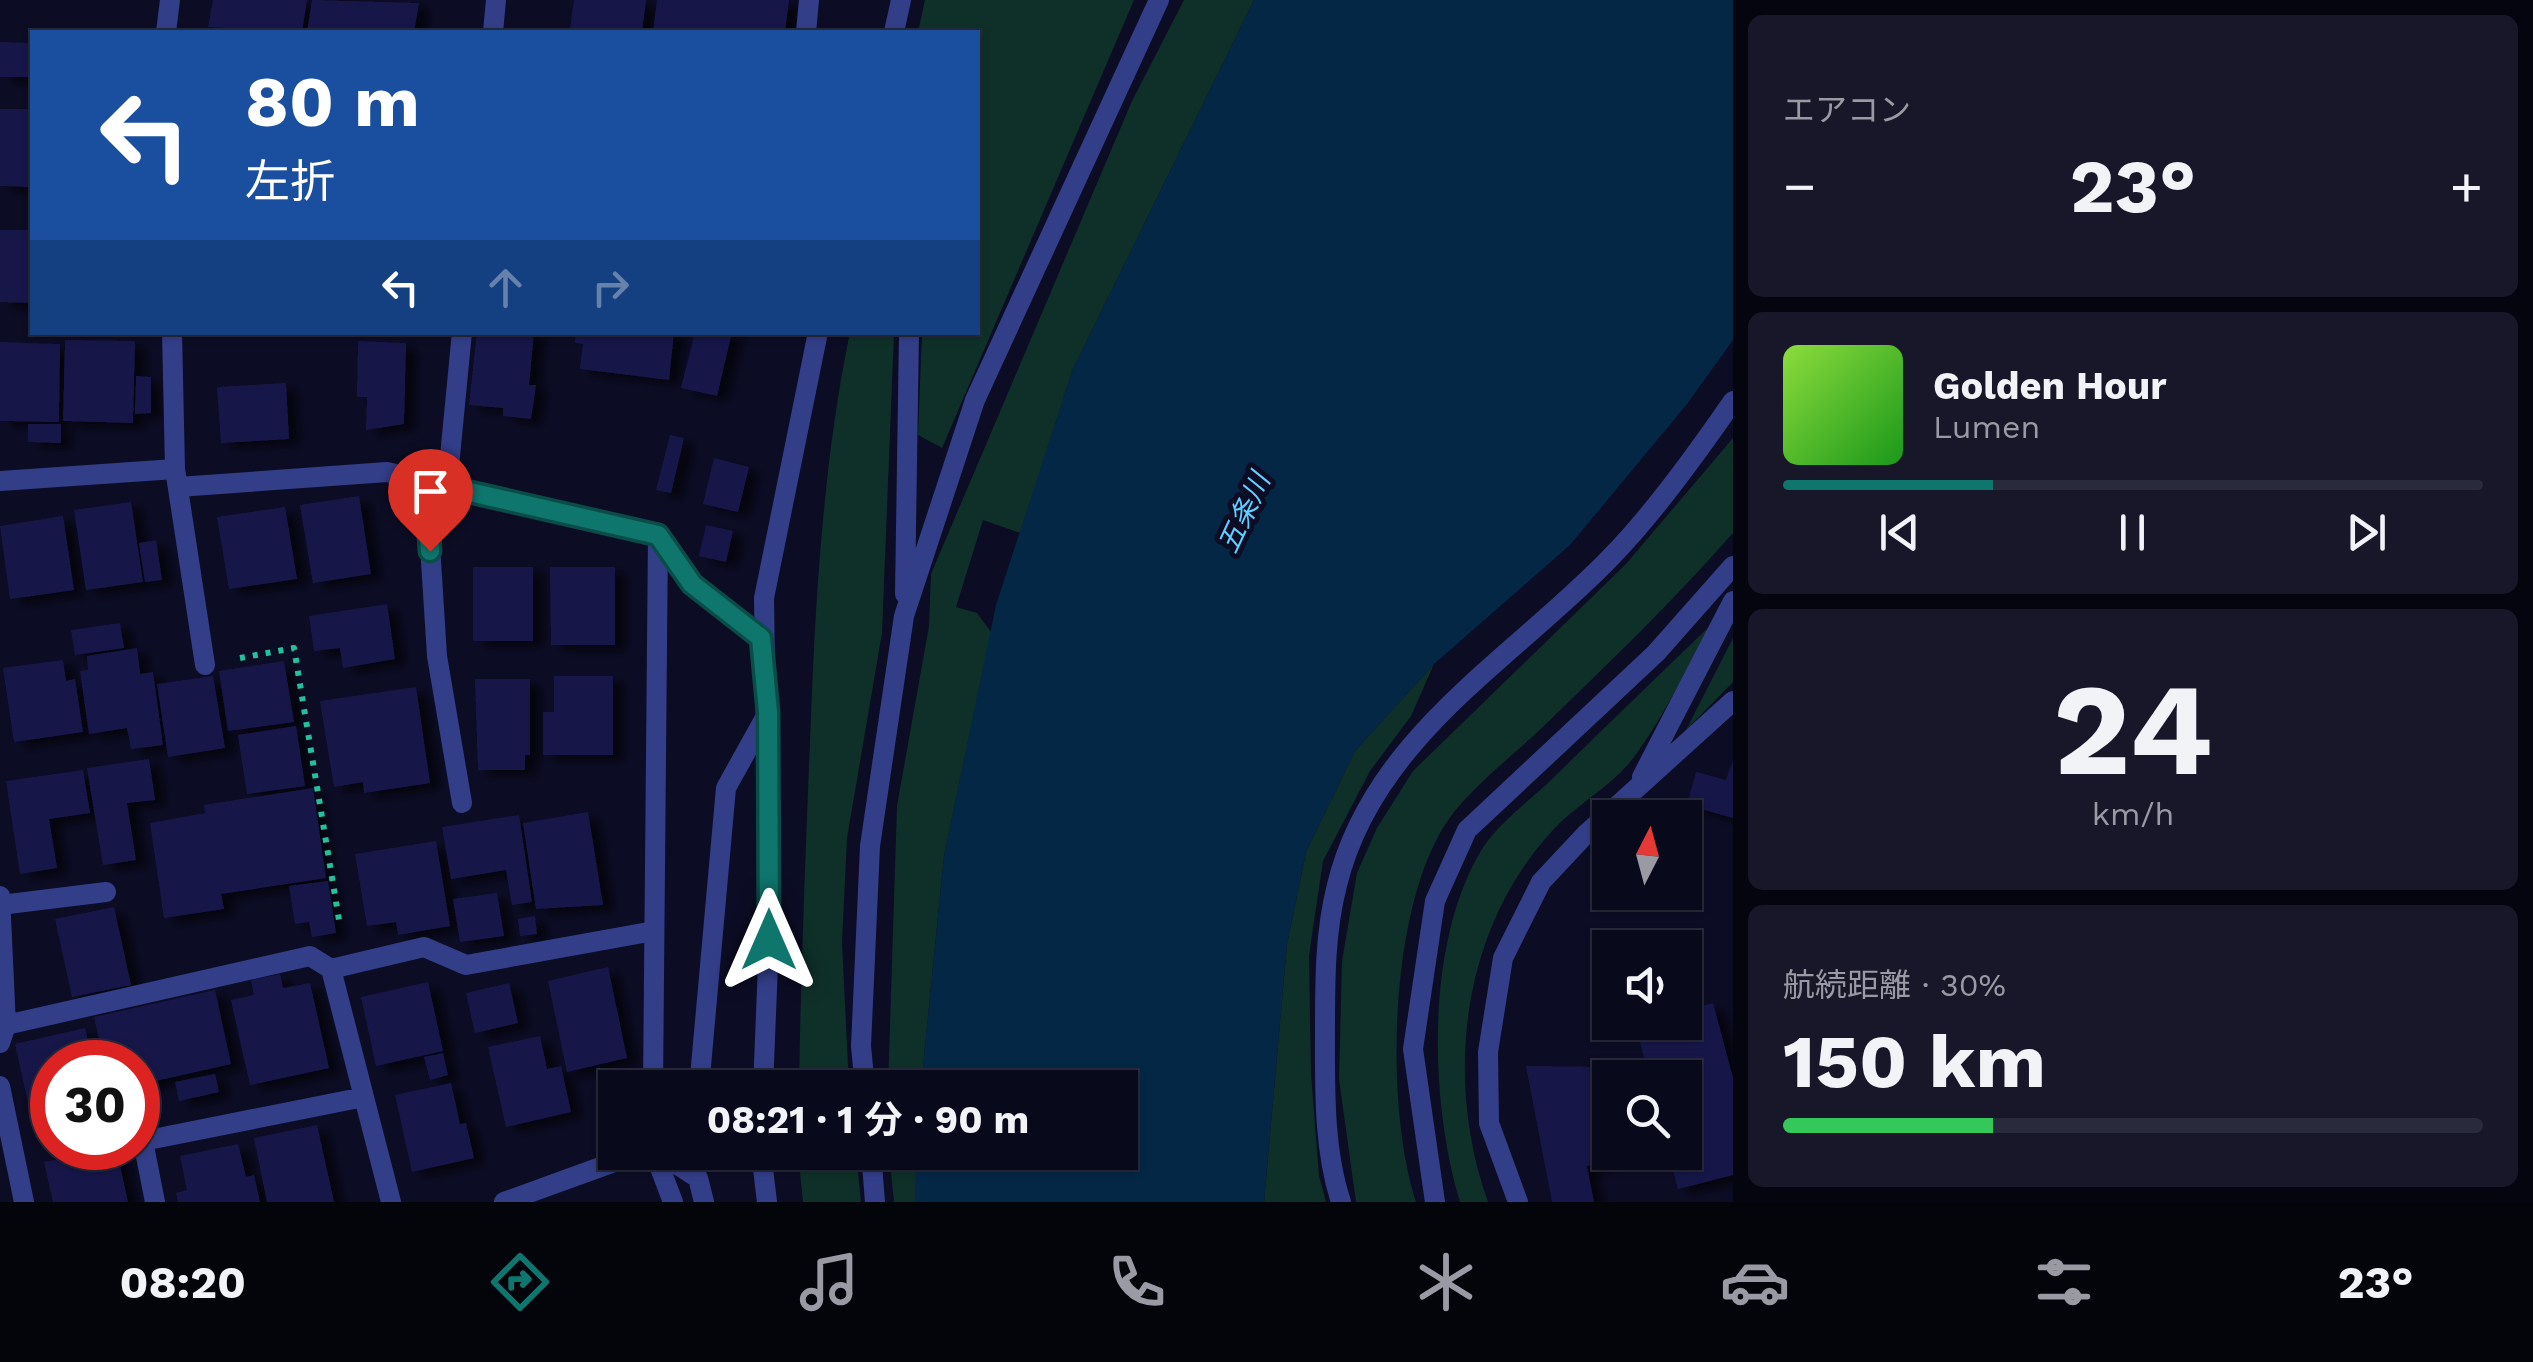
<!DOCTYPE html>
<html lang="ja">
<head>
<meta charset="utf-8">
<style>
	:root { --surface:#09091c; --page:#171729; --text:#f1f3f6; --muted:#999aa3; --line:#292a3b; --accent:#0f766e }
	body { margin:0; font-family:"Work Sans","Noto Sans JP",sans-serif; background:var(--page); color:var(--text); height:100vh; display:flex; flex-direction:column; font-size:38px; white-space:nowrap }
	* { box-sizing:border-box; margin:0 }
	p { font-size:32px; color:var(--muted) }
	.icon { flex:none; width:55px; height:55px; fill:none; stroke:currentColor; stroke-width:2; stroke-linecap:round; stroke-linejoin:round }
	.map { position:relative; flex:1; overflow:hidden }
	.drawer { display:flex; flex-direction:column; gap:15px; padding:15px; background:#05050f; width:800px }
	.drawer>* { flex:none }
	.guide { position:absolute; left:30px; top:30px; width:950px; height:305px; border-radius:0px; box-shadow:0 2px 8px #0004,0 0 0 2px var(--line); background:#1a4fa0; color:#fff; overflow:hidden }
	.needle { width:65px; rotate:6deg }
	.controls { position:absolute; left:1592px; top:800px; display:grid; gap:20px }
	.controls a { display:grid; place-items:center; width:110px; height:110px; border-radius:0px; background:var(--surface); box-shadow:0 2px 8px #0004,0 0 0 2px var(--line); font-size:50px }
	.speed { position:absolute; left:30px; top:1040px; display:flex; gap:20px; font-size:50px; font-weight:700; text-align:center }
	.speed>* { display:grid; place-content:center; width:130px; height:130px; border-radius:50%; background:var(--surface); box-shadow:0 2px 8px #0004,0 0 0 2px var(--line); line-height:1 }
	.speed .limit { border:15px solid #d22; background:#fff; color:#111 }
	.pin { position:absolute; display:grid; place-items:center; width:85px; height:85px; color:#fff; margin:-102px -42px; border-radius:50% 50% 50% 0; rotate:-45deg; box-shadow:0 0 10px #0007 }
	.pin .icon { rotate:45deg }
	.me { position:absolute; width:110px; margin:-55px; rotate:0deg; stroke-linejoin:round; filter:drop-shadow(0 0 8px #0008) }
	.turn { display:flex; align-items:center; gap:35px; height:210px; padding:0 50px; font-size:45px }
	.turn .icon { width:130px; height:130px; stroke-width:2.5 }
	.turn b { display:block; font-size:70px; line-height:85px }
	.lanes { display:flex; align-items:center; height:95px; padding:0 50px; background:#0003; justify-content:center; gap:50px; direction:ltr }
	.lanes .off { opacity:.35 }
	.big { font-size:75px; font-weight:700; line-height:1.1 }
	.drawer .card { flex:1; display:flex; flex-direction:column; justify-content:center; gap:15px; min-width:0; padding:0 35px; border-radius:15px; background:var(--page) }
	.drawer .dial { align-items:center; gap:0 }
	.dial b { font-size:130px; line-height:1 }
	.song { display:flex; align-items:center; gap:30px }
	.cover { width:120px; height:120px; border-radius:15px; background:linear-gradient(135deg,hsl(90 70% 55%),hsl(120 70% 35%)) }
	.played { height:10px; border-radius:5px; background:linear-gradient(90deg,var(--accent) 30%,var(--line) 30%) }
	.keys { display:flex; justify-content:space-around; direction:ltr }
	.heat { display:flex; justify-content:space-between; align-items:center; font-size:55px; direction:ltr }
	.charge { height:15px; border-radius:8px; background:linear-gradient(90deg,#34c759 30%,var(--line) 0) }
	.trip { position:absolute; left:598px; top:1070px; width:540px; height:100px; border-radius:0px; background:var(--surface); box-shadow:0 2px 8px #0004,0 0 0 2px var(--line); font-weight:700; line-height:100px; text-align:center }
	.dock { display:flex; height:160px; justify-content:space-around; align-items:center; background:#04040b; color:var(--muted) }
	.dock .icon { width:70px; height:70px }
	.dock .active { color:var(--accent) }
	.dock b { font-size:45px; color:var(--text) }
	main { display:flex; flex:1; min-height:0 }
	.map>svg:first-child { display:block }
	.green { fill:#0f3029 }
	.water { fill:#052746 }
	.building { fill:#181748; filter:url(#shadow) }
	.lines { fill:none; stroke-linecap:round; stroke-linejoin:round }
	.path { stroke:#23c09d; stroke-width:6; stroke-dasharray:5 8; stroke-linecap:butt }
	.service { stroke:#333e89; stroke-width:20 }
	.minor { stroke:#333e89; stroke-width:20 }
	.route-casing { stroke:#0a4d48; stroke-width:25 }
	.route { stroke:#0f766e; stroke-width:18 }
	.labels { text-anchor:middle; dominant-baseline:central; stroke-width:10; stroke-linejoin:round; paint-order:stroke }
	.water-label { font-size:28px; font-style:italic; fill:#5fcfff; stroke:#0c0c25 }
</style>
</head>
<body>
<main>
<div class="map">
<svg width="1733" height="1202" viewBox="0 0 1733 1202">
	<defs>
		<filter id="shadow"><feDropShadow dx="11" dy="6" stdDeviation="5" flood-color="#0009"/></filter>
	</defs>
	<rect width="100%" height="100%" fill="#0c0c25"/>
	<path class="green" d="M 925,0 L 1134,0 L 942,448 L 918,435 L 922,333 L 978,332 L 978,32 L 918,32 Z
		M 1184,0 L 1254,0 L 1073,369 L 1020,533 L 983,520 L 956,607 L 977,613 L 991,632 L 944,856 L 921,1087 L 888,1088 L 897,806 L 929,626 L 931,574 L 1132,101 Z
		M 850,332 L 894,333 L 882,633 L 847,838 L 842,942 L 849,1087 L 799,1087 C 801,964 806,840 811,716 C 816,588 824,459 850,332 Z
		M 1733,438 L 1733,533 C 1674,600 1611,661 1547,723 C 1517,752 1480,780 1454,812 C 1388,895 1384,1105 1416,1202 L 1356,1202 L 1339,1079 L 1342,961 L 1357,873 L 1377,828 L 1413,771 L 1626,564 Z
		M 1714,622 C 1689,665 1666,712 1637,753 C 1616,784 1578,803 1553,830 C 1461,929 1444,1079 1488,1202 L 1460,1202 C 1429,1100 1425,938 1484,846 C 1500,822 1529,801 1550,781 C 1604,728 1659,675 1714,622 Z
		M 1733,638 L 1733,682 L 1686,730 Z
		M 1434,664 L 1411,716 L 1370,771 L 1323,861 L 1309,955 L 1311,1074 L 1319,1176 L 1326,1202 L 1264,1202 L 1287,944 L 1306,852 L 1355,751 Z
		M 798,1153 L 856,1153 L 861,1202 L 803,1202 Z
		M 889,1153 L 915,1153 L 915,1202 L 894,1202 Z"/>
	<path class="water" d="M 1254,0 L 1733,0 L 1733,340 L 1687,404 L 1570,545 L 1434,664 L 1355,751 L 1306,852 L 1287,944 L 1264,1202 L 915,1202 L 915,1153 L 1120,1152 L 1120,1088 L 921,1087 L 944,856 L 996,605 L 1073,369 Z"/>
	<path class="building" d="M 213,0 L 307,0 L 302,32 L 208,27 Z
		M 312,0 L 419,3 L 414,32 L 307,32 Z
		M 574,0 L 646,0 L 642,32 L 570,29 Z
		M 657,0 L 789,0 L 785,32 L 653,32 Z
		M 0,42 L 32,43 L 32,77 L 0,77 Z
		M 0,109 L 32,109 L 32,187 L 0,186 Z
		M 0,230 L 32,230 L 32,303 L 0,302 Z
		M 477,332 L 534,332 L 529,385 L 536,385 L 531,419 L 503,416 L 503,408 L 469,405 Z
		M 576,332 L 674,332 L 669,380 L 580,369 L 583,344 L 575,343 Z
		M 695,332 L 732,332 L 717,396 L 681,388 Z
		M 65,340 L 135,341 L 133,423 L 63,421 Z
		M 358,341 L 406,343 L 404,424 L 366,430 L 367,397 L 357,397 Z
		M 0,342 L 60,344 L 59,422 L 0,421 Z
		M 136,376 L 151,377 L 151,413 L 135,414 Z
		M 286,383 L 289,439 L 221,443 L 217,387 Z
		M 28,424 L 61,424 L 61,443 L 28,442 Z
		M 670,435 L 684,438 L 671,493 L 656,490 Z
		M 714,458 L 749,467 L 738,512 L 703,504 Z
		M 359,496 L 371,574 L 313,583 L 300,505 Z
		M 131,502 L 143,582 L 86,590 L 74,510 Z
		M 285,507 L 297,579 L 229,589 L 217,517 Z
		M 63,516 L 74,590 L 10,599 L 0,526 Z
		M 706,525 L 733,531 L 726,562 L 699,556 Z
		M 156,540 L 162,580 L 145,582 L 139,543 Z
		M 473,567 L 533,567 L 533,641 L 473,641 Z
		M 550,567 L 615,567 L 615,645 L 551,645 Z
		M 387,604 L 395,659 L 343,668 L 340,648 L 314,651 L 309,616 Z
		M 120,623 L 124,648 L 75,655 L 71,630 Z
		M 137,648 L 140,674 L 153,672 L 163,745 L 131,749 L 127,728 L 89,734 L 80,671 L 88,670 L 87,656 Z
		M 63,660 L 66,681 L 75,679 L 83,732 L 14,742 L 3,668 Z
		M 284,661 L 294,722 L 228,731 L 219,671 Z
		M 213,676 L 225,748 L 168,757 L 157,684 Z
		M 554,676 L 613,676 L 613,755 L 543,755 L 543,712 L 554,712 Z
		M 475,679 L 530,679 L 530,755 L 525,755 L 525,770 L 478,770 Z
		M 416,687 L 430,783 L 364,793 L 363,782 L 334,787 L 320,701 Z
		M 296,726 L 305,786 L 247,794 L 238,735 Z
		M 149,759 L 155,800 L 127,803 L 136,860 L 103,865 L 87,768 Z
		M 1733,760 L 1733,818 L 1687,805 L 1696,772 L 1726,780 Z
		M 83,770 L 90,813 L 49,819 L 57,868 L 20,874 L 6,781 Z
		M 313,788 L 326,878 L 221,894 L 224,909 L 164,918 L 150,823 L 205,813 L 204,805 Z
		M 588,812 L 603,905 L 536,909 L 523,823 Z
		M 519,815 L 532,902 L 512,905 L 506,870 L 451,879 L 442,827 Z
		M 436,841 L 450,926 L 398,935 L 396,922 L 367,926 L 355,854 Z
		M 328,881 L 336,933 L 312,937 L 309,922 L 295,924 L 289,886 Z
		M 497,893 L 504,936 L 460,942 L 453,899 Z
		M 114,907 L 131,985 L 72,997 L 55,919 Z
		M 535,916 L 537,934 L 520,936 L 518,919 Z
		M 608,967 L 627,1058 L 567,1072 L 548,981 Z
		M 280,974 L 283,988 L 310,983 L 329,1068 L 250,1085 L 231,1000 L 254,995 L 251,980 Z
		M 428,982 L 443,1051 L 376,1066 L 361,997 Z
		M 509,983 L 518,1023 L 475,1033 L 466,993 Z
		M 215,990 L 231,1064 L 138,1085 L 138,1062 L 104,1062 L 94,1017 Z
		M 1713,1003 L 1733,1078 L 1733,1175 L 1678,1189 L 1668,1152 L 1685,1152 L 1685,1078 L 1649,1078 L 1635,1022 L 1685,1022 L 1685,1010 Z
		M 85,1028 L 93,1062 L 52,1062 L 52,1135 L 36,1138 L 15,1044 Z
		M 540,1036 L 547,1069 L 561,1066 L 571,1112 L 506,1127 L 488,1047 Z
		M 443,1053 L 448,1075 L 430,1080 L 424,1057 Z
		M 1640,1059 L 1645,1078 L 1610,1078 L 1610,1152 L 1633,1154 L 1587,1166 L 1594,1202 L 1552,1202 L 1526,1066 L 1608,1067 Z
		M 215,1074 L 219,1092 L 179,1101 L 175,1082 Z
		M 451,1083 L 460,1124 L 466,1123 L 474,1158 L 412,1172 L 395,1095 Z
		M 317,1125 L 334,1202 L 267,1202 L 254,1138 Z
		M 238,1144 L 246,1177 L 254,1175 L 260,1202 L 178,1202 L 176,1193 L 187,1190 L 180,1156 Z
		M 116,1148 L 128,1202 L 53,1202 L 44,1162 Z"/>
	<g class="lines">
		<path class="path" d="M 240,658 L 294,648 L 340,926"/>
		<path class="service" d="M 426,482 L 437,656 L 462,803
			M 905,594 L 909,332
			M 0,905 L 106,892
			M 865,1088 L 861,1046 L 870,846 L 904,616 L 975,400 L 1159,0
			M 871,1152 L 875,1202
			M 1341,1202 C 1323,1148 1325,1084 1325,1028 C 1325,980 1325,932 1337,885 C 1373,737 1513,659 1611,557 C 1654,513 1698,452 1733,401"/>
		<path class="minor" d="M 166,32 L 170,0
			M 493,32 L 496,0
			M 806,32 L 809,0
			M 894,32 L 901,0
			M 172,332 L 175,469 L 205,665
			M 0,481 L 175,469
			M 178,487 L 387,472 L 658,535 L 692,583 L 761,639
			M 447,487 L 462,332
			M 1642,777 L 1733,601
			M 0,896 L 6,1025 L 0,1043
			M 331,969 L 424,947 L 466,965 L 654,931
			M 6,1025 L 310,956 L 331,969 L 391,1202
			M 0,1086 L 24,1202
			M 653,1088 L 658,535
			M 699,1088 L 726,788 L 766,716
			M 763,1088 L 769,940 L 764,598 L 818,332
			M 654,1152 L 673,1202
			M 658,1152 L 698,1178 L 704,1202
			M 761,1152 L 767,1202
			M 155,1202 L 143,1141 L 364,1097
			M 504,1202 L 642,1152
			M 1435,1202 L 1413,1049 L 1435,901 L 1467,830 L 1656,653 L 1733,566
			M 1518,1202 L 1489,1123 L 1488,1052 L 1503,958 L 1541,882 L 1585,835 L 1733,701"/>
	</g>
	<g class="lines">
		<defs>
			<path id="route" d="M 430,551 L 426,482 L 658,535 L 692,584 L 761,638 L 768,712 L 769,940"/>
		</defs>
		<use href="#route" class="route-casing"/>
		<use href="#route" class="route"/>
	</g>
	<g class="labels">
		<g class="water-label">
			<text transform="translate(1244 513) rotate(-65)">五条川</text>
		</g>
	</g>
</svg>
<div class="controls">
<a><svg class="needle" viewBox="-14 -14 28 28"><path d="M0-13l5 13h-10z" fill="#e53935"/><path d="M0 13l5-13h-10z" fill="#999aa3"/></svg></a>
<a><svg class="icon" aria-label="sound" viewBox="0 0 24 24"><path d="M4 9h4l5-4v14l-5-4H4zM17 9q2 3 0 6"/></svg></a>
<a><svg class="icon" aria-label="search" viewBox="0 0 24 24"><circle cx="10" cy="10" r="6"/><path d="M15 15l6 6"/></svg></a>
</div>
<div class="speed"><div class="limit">30</div></div>
<div class="pin" style="left:430px;top:551px;background:#d93025"><svg class="icon" aria-label="arrive" viewBox="0 0 24 24"><path d="M6 21V4h12l-3 4 3 4H6"/></svg></div>
<svg class="me" style="left:769px;top:940px" viewBox="-20 -20 40 40"><path d="M0-17L14 15 0 8-14 15z" fill="#0f766e" stroke="#fff" stroke-width="4"/></svg>
<div class="trip">08:21 · 1 分 · 90 m</div>
<div class="guide">
<div class="turn"><svg class="icon" aria-label="left" viewBox="0 0 24 24"><path d="M17 20v-9H6M10 6l-5 5 5 5"/></svg><div><b>80 m</b>左折</div></div>
<div class="lanes"><svg class="icon" aria-label="left" viewBox="0 0 24 24"><path d="M17 20v-9H6M10 6l-5 5 5 5"/></svg><svg class="icon off" aria-label="ahead" viewBox="0 0 24 24"><path d="M12 20V5M6 11l6-6 6 6"/></svg><svg class="icon off" aria-label="right" viewBox="0 0 24 24"><path d="M7 20v-9h11M14 6l5 5-5 5"/></svg></div>
</div>
</div>
<section class="drawer">
<div class="card"><p>エアコン</p>
<div class="heat"><a>−</a><b class="big">23°</b><a>+</a></div>
</div>
<div class="card">
<div class="song"><i class="cover"></i><div><b>Golden Hour</b><p>Lumen</p></div></div>
<div class="played"></div>
<div class="keys"><svg class="icon" aria-label="previous" viewBox="0 0 24 24"><path d="M18 5L8 12l10 7zM5 5v14"/></svg><svg class="icon" aria-label="pause" viewBox="0 0 24 24"><path d="M8 5v14M16 5v14"/></svg><svg class="icon" aria-label="next" viewBox="0 0 24 24"><path d="M6 5l10 7-10 7zM19 5v14"/></svg></div>
</div>
<div class="card dial"><b>24</b><p>km/h</p></div>
<div class="card"><p>航続距離 · 30%</p><b class="big">150 km</b><div class="charge"></div></div>
</section>
</main>
<nav class="dock">
<b>08:20</b>
<svg class="icon active" aria-label="directions" viewBox="0 0 24 24"><path d="M12 3l9 9-9 9-9-9zM9 14v-3h6M13 9l2 2-2 2"/></svg>
<svg class="icon" aria-label="music" viewBox="0 0 24 24"><path d="M9 18V5l10-2v13"/><circle cx="6" cy="18" r="3"/><circle cx="16" cy="16" r="3"/></svg>
<svg class="icon" aria-label="phone" viewBox="0 0 24 24"><path d="M5 4h4l2 5-3 2q2 4 5 5l2-3 5 2v4C11 20 4 13 5 4z"/></svg>
<svg class="icon" aria-label="climate" viewBox="0 0 24 24"><path d="M12 3v18M4 7l16 10M4 17L20 7"/></svg>
<svg class="icon" aria-label="car" viewBox="0 0 24 24"><path d="M5 17H2v-5l4-1 3-4h7l3 4 3 1v5h-3M9 17h6M6 11h13"/><circle cx="7" cy="17" r="2"/><circle cx="17" cy="17" r="2"/></svg>
<svg class="icon" aria-label="filters" viewBox="0 0 24 24"><path d="M4 7h16M4 17h16"/><circle cx="9" cy="7" r="2"/><circle cx="15" cy="17" r="2"/></svg>
<b>23°</b>
</nav>
</body>
</html>
